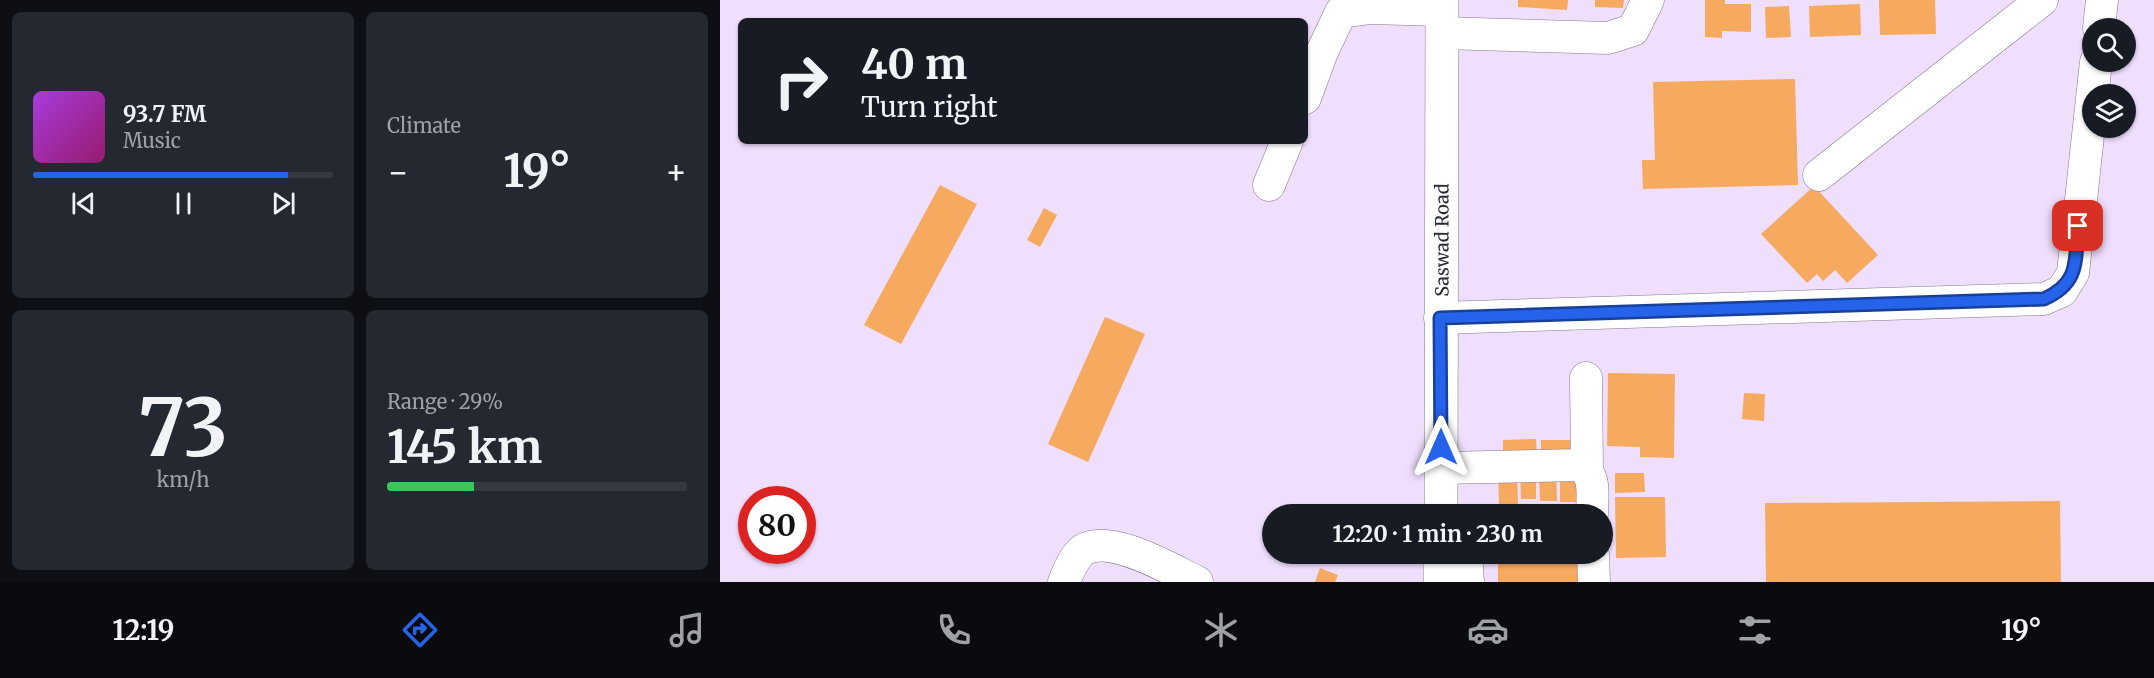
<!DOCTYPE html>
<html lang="en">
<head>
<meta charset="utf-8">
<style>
	:root { --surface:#171b24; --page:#242831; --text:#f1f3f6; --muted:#9ea1a6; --line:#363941; --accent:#2563eb }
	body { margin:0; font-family:Merriweather,serif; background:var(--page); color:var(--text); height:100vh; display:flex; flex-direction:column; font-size:22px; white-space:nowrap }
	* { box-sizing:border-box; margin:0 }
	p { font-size:20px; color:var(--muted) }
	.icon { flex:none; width:33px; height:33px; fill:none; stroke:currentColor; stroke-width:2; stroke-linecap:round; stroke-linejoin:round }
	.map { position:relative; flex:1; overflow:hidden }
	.panel { display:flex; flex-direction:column; gap:12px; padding:12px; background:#0d0f14; width:720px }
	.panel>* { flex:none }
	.hud { position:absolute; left:18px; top:18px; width:570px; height:126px; border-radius:9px; box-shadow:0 2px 4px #0004; background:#171b24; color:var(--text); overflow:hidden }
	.fabs { position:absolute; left:1362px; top:18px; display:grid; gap:12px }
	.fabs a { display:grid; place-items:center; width:54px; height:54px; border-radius:50%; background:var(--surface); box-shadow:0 2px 4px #0004; font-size:30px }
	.speed { position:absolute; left:18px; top:486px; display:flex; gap:12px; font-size:30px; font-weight:700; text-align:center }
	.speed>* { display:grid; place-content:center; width:78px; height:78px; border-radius:50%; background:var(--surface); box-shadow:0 2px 4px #0004; line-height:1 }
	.speed .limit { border:9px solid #d22; background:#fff; color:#111 }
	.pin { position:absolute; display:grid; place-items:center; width:51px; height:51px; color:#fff; margin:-26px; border-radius:12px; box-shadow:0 3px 9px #0006 }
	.me { position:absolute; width:66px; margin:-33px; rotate:0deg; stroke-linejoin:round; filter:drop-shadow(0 0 4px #0008) }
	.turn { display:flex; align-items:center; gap:21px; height:126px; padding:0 24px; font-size:27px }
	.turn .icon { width:78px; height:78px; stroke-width:2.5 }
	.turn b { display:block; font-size:42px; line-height:51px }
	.big { font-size:45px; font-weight:700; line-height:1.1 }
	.panel .widget { flex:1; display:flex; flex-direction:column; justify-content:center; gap:9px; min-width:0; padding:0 21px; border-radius:9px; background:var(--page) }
	.panel .dial { align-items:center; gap:0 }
	.dial b { font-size:78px; line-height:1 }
	.song { display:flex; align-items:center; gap:18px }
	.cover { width:72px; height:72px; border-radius:9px; background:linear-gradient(135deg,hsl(280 70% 55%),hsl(320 70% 35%)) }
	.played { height:6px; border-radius:3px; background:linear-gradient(90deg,var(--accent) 85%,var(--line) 85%) }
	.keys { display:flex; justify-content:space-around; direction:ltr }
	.heat { display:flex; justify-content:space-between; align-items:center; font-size:33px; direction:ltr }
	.charge { height:9px; border-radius:4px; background:linear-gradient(90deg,#34c759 29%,var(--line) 0) }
	.panel .tiles { flex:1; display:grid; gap:12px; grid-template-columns:repeat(2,1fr) }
	.trip { position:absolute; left:542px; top:504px; width:351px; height:60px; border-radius:30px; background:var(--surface); box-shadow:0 2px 4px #0004; font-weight:700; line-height:60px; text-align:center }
	.menu { display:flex; height:96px; justify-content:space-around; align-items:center; background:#090b0e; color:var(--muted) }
	.menu .icon { width:42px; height:42px }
	.menu .active { color:var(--accent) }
	.menu b { font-size:27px; color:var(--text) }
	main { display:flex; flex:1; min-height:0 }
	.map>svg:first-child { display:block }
	.building { fill:#f5aa60 }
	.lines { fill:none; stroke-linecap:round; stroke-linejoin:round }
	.minor-casing { stroke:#84758f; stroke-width:33 }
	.highway-casing { stroke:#84758f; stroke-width:34 }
	.minor { stroke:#fff; stroke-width:32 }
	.highway { stroke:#fff; stroke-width:33 }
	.route-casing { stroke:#184099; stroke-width:15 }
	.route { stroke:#2563eb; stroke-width:10 }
	.labels { text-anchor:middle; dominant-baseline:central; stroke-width:6; stroke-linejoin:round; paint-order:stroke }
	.street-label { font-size:18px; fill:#2f2833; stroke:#fff }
</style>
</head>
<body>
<main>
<section class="panel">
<div class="tiles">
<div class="widget">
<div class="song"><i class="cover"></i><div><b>93.7 FM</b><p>Music</p></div></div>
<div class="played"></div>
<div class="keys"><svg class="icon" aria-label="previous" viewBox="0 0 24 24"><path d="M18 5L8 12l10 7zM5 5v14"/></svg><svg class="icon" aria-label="pause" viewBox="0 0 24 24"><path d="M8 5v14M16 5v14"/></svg><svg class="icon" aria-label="next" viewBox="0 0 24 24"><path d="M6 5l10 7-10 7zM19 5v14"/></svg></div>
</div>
<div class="widget"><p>Climate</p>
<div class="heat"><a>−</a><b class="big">19°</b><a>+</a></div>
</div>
<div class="widget dial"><b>73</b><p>km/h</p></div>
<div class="widget"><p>Range · 29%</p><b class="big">145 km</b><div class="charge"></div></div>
</div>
</section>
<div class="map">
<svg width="1434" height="582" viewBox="0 0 1434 582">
	<rect width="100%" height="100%" fill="#efdefc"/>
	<path class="building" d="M 798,0 L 848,0 L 847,10 L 798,7 Z
		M 875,0 L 904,0 L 903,8 L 875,7 Z
		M 985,0 L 1005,0 L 1005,4 L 1031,4 L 1031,32 L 1002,31 L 1002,38 L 985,37 Z
		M 1159,0 L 1215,0 L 1216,34 L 1160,35 Z
		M 1140,4 L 1141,35 L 1090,37 L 1089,6 Z
		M 1069,6 L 1071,37 L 1046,38 L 1045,7 Z
		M 1075,79 L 1078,185 L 923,189 L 922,160 L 935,160 L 933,82 Z
		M 220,185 L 257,204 L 181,344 L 144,325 Z
		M 1094,186 L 1158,255 L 1127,283 L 1115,270 L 1103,281 L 1097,274 L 1087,283 L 1041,234 Z
		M 324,208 L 337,215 L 320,247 L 307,240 Z
		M 385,317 L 425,334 L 368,462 L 328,444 Z
		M 888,373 L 955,374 L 954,458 L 920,457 L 920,447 L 887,446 Z
		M 1024,393 L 1045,394 L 1044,421 L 1022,419 Z
		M 816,439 L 817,457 L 783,457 L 783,440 Z
		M 821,440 L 858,440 L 858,458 L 821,458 Z
		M 778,470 L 797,470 L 798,505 L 779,505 Z
		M 800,470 L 816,470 L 816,499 L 801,499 Z
		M 819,470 L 836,470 L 837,501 L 820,501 Z
		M 840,471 L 856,471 L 857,502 L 840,502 Z
		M 895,473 L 924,473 L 925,492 L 895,493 Z
		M 895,497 L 945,497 L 946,557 L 896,558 Z
		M 1340,501 L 1341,582 L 1046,582 L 1045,503 Z
		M 778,554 L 867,554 L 867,582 L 778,582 Z
		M 600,568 L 618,575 L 615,582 L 595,582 Z"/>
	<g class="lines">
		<defs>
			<path id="minor" d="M 1379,28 L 1382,0
				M 722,33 L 888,38 L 913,30 L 928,0
				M 585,98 L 602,52 L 621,12 L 650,8 L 722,10
				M 1099,175 L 1322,0
				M 549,185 L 567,141
				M 720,318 L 1324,299 L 1342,291 L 1353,273 L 1376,62
				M 866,378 L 867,469
				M 721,468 L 859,465 C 877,474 872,497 872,514
				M 746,554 L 748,582
				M 873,554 L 874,582
				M 344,582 C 348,572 354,557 363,550 C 390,533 452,570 477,582"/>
			<g id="highway">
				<path id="s1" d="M 721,514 L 722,0"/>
				<path d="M 720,582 L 720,554"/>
			</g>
		</defs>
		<use href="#minor" class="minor-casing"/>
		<use href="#highway" class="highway-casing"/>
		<use href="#minor" class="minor"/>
		<use href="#highway" class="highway"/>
	</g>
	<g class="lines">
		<defs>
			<path id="route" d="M 721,447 L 720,318 L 1324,299 C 1360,283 1355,261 1358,226"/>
		</defs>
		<use href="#route" class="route-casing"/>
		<use href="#route" class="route"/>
	</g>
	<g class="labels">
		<g class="street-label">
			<text stroke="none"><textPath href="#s1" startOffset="274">Saswad Road</textPath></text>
		</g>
	</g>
</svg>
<div class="fabs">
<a><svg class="icon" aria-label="search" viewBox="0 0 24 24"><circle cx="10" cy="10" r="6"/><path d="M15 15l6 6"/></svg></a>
<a><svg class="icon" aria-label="layers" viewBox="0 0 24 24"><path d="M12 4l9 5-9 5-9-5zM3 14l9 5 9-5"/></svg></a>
</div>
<div class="speed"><div class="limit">80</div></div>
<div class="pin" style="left:1358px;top:226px;background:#d93025"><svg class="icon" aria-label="arrive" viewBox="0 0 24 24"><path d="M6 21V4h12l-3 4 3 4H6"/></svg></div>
<svg class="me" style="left:721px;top:447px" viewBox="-20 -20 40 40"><path d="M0-17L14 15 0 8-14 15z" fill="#2563eb" stroke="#fff" stroke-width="4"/></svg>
<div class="trip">12:20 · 1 min · 230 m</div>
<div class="hud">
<div class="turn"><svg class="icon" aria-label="right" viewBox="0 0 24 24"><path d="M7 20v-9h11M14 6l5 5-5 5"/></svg><div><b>40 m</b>Turn right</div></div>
</div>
</div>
</main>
<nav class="menu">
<b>12:19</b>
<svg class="icon active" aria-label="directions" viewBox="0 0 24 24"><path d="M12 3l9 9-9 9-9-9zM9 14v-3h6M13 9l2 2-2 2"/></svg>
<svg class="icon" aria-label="music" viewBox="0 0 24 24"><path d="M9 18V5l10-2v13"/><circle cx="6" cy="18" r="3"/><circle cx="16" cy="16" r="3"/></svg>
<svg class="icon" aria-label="phone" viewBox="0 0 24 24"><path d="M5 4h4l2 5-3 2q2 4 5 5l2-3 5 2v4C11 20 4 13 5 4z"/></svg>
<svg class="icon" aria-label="climate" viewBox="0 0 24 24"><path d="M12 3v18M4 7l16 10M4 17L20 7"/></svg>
<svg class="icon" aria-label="car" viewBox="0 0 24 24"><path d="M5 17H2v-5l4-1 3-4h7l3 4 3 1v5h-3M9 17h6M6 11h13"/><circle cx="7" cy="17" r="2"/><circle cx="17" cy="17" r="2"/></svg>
<svg class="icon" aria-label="filters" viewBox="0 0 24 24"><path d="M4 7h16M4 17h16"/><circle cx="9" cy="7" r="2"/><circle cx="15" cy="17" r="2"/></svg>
<b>19°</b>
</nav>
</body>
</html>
